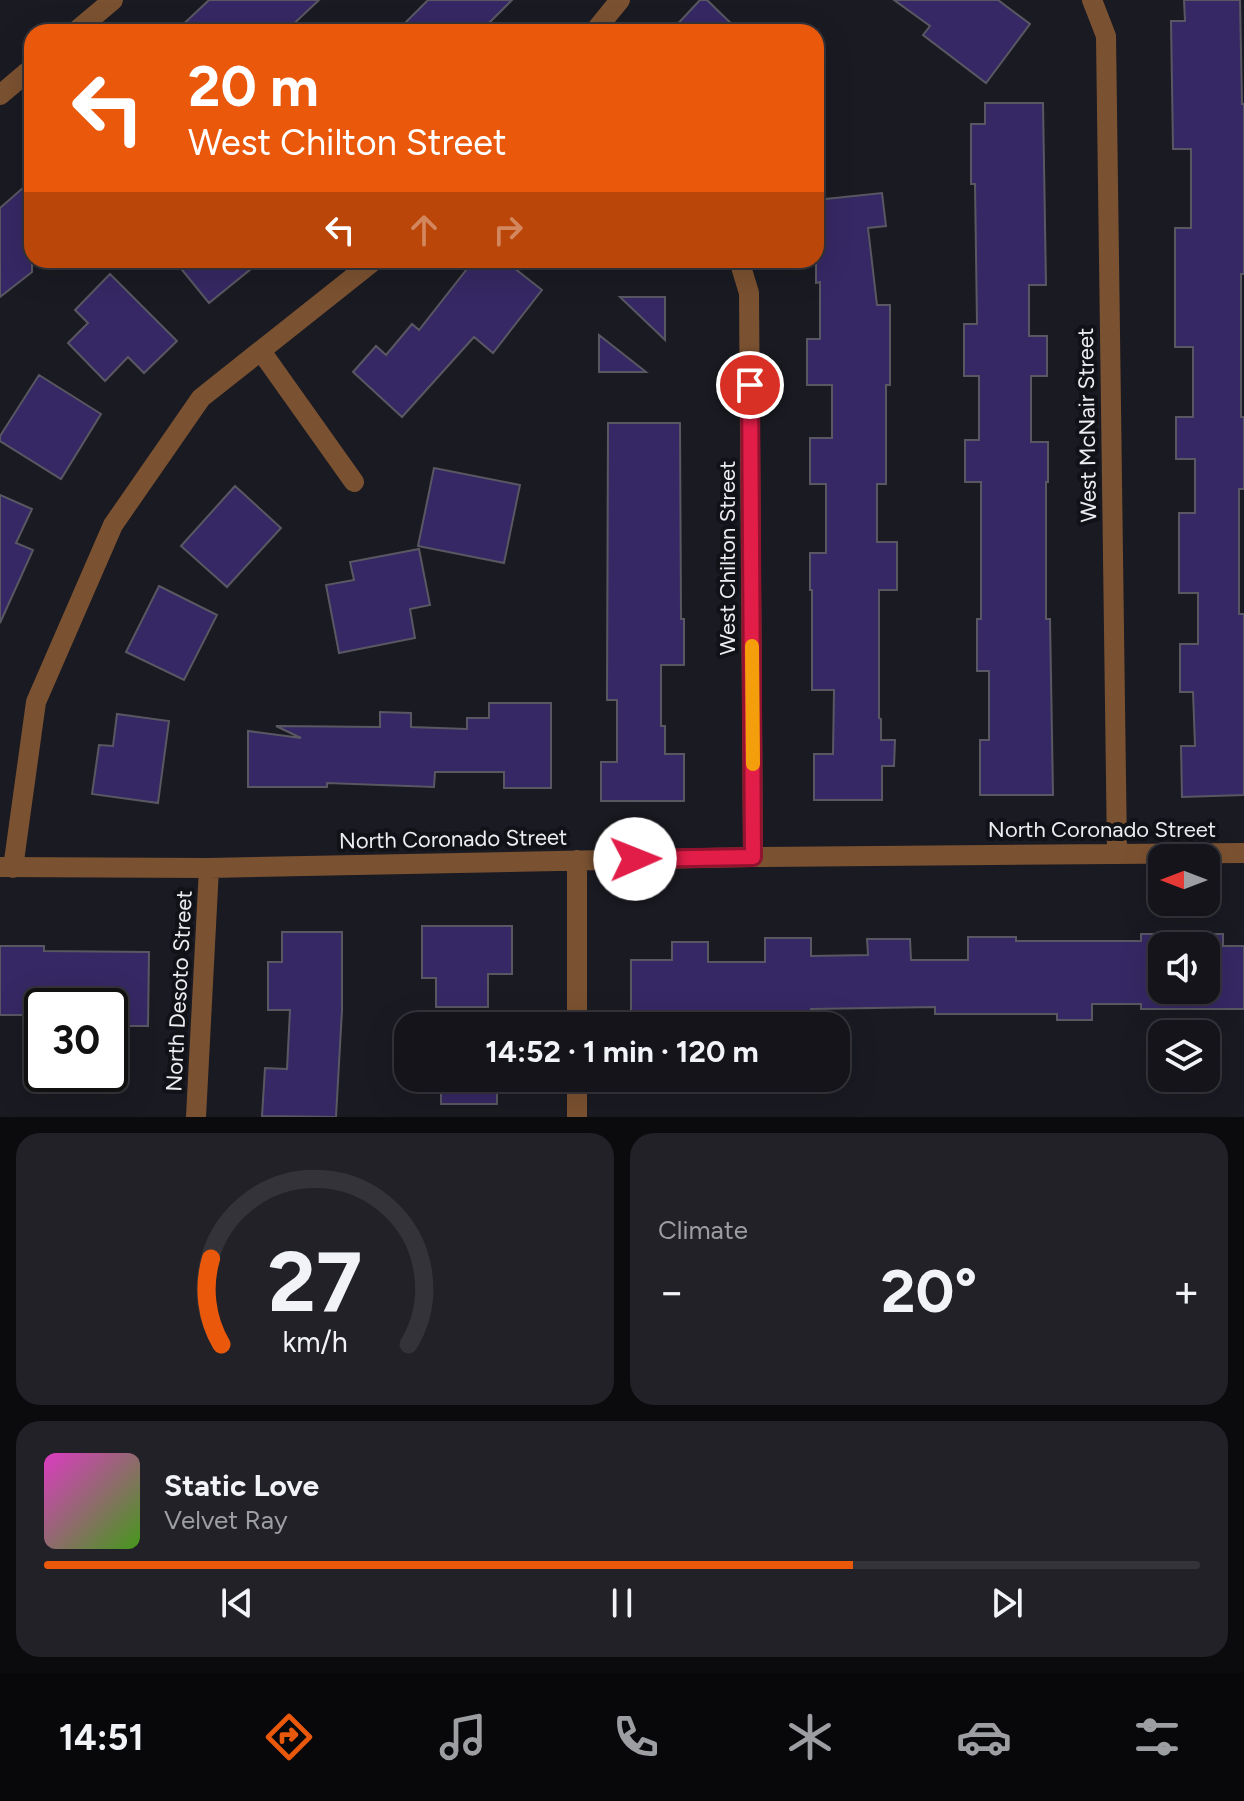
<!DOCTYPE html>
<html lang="en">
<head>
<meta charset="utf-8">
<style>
	:root { --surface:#14141a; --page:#212127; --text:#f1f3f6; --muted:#9d9ea2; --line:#333339; --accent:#ea580c }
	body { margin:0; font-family:Figtree,sans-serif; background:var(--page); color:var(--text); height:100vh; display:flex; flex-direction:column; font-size:30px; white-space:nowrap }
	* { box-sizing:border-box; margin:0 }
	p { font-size:26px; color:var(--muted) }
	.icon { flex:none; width:44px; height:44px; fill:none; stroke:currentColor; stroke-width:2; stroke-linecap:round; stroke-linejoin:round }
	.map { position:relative; height:1117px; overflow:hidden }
	.sheet { display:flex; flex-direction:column; gap:16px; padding:16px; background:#0b0b0e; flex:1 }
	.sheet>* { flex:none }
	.top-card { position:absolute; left:24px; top:24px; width:800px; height:244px; border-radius:24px; box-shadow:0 8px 32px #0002,0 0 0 2px var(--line); background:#ea580c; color:#fff; overflow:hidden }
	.needle { width:52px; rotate:270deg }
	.fabs { position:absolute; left:1148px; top:844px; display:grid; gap:16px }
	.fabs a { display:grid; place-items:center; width:72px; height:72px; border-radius:16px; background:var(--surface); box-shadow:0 8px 32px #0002,0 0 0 2px var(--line); font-size:40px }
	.speed { position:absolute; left:24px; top:988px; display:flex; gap:16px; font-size:40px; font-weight:700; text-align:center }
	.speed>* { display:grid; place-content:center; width:104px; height:104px; border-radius:50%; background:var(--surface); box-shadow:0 8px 32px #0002,0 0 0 2px var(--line); line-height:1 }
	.speed .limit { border:4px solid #111; border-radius:12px; background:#fff; color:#111 }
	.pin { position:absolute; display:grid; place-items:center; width:68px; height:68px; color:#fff; margin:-34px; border:4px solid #fff; border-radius:50%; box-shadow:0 2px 8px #0007 }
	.me { position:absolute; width:88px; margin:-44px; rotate:89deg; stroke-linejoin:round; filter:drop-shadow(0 0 6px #0008) }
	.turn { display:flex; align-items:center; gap:28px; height:168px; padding:0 32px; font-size:36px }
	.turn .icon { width:104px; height:104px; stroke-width:2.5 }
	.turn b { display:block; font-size:56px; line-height:68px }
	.lanes { display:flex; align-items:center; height:76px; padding:0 32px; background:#0003; justify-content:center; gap:40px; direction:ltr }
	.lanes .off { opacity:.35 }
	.big { font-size:60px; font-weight:700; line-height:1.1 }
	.sheet .card { flex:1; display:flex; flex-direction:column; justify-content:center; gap:12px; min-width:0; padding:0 28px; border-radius:24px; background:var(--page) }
	.sheet .dial { align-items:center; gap:0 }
	.dial svg { height:208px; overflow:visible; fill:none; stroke:var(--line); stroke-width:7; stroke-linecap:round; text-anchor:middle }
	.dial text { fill:var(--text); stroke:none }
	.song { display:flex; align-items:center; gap:24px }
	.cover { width:96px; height:96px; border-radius:12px; background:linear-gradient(135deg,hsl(310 70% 55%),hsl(100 70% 35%)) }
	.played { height:8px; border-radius:4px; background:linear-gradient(90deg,var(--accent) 70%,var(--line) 70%) }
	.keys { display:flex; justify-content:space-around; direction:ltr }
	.heat { display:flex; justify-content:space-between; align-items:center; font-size:44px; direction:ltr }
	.sheet .tiles { flex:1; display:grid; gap:16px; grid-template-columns:1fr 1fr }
	.card:last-child { grid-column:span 2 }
	.trip { position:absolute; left:394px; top:1012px; width:456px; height:80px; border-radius:24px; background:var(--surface); box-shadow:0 8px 32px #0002,0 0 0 2px var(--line); font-weight:700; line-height:80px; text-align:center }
	.tab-bar { display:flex; height:128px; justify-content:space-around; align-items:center; background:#08080a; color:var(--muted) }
	.tab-bar .icon { width:56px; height:56px }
	.tab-bar .active { color:var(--accent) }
	.tab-bar b { font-size:36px; color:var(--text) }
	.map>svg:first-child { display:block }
	.building { fill:#362864; stroke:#595862; stroke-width:2; fill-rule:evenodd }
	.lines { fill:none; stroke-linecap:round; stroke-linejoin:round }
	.minor { stroke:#7b5231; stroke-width:20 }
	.route-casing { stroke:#92132f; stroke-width:20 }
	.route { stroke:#e11d48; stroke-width:14 }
	.slow { stroke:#f59e0b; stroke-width:14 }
	.labels { text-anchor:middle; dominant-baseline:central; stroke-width:8; stroke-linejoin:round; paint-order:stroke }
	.street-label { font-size:22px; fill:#ececf1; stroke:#111118 }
</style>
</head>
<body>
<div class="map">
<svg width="1244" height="1117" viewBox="0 0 1244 1117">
	<rect width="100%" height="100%" fill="#1a1a22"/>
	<path class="building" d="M 209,0 L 319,0 L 285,32 L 175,32 Z
		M 428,0 L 512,0 L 480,32 L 396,32 Z
		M 700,0 L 707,0 L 740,32 L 670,32 Z
		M 894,0 L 998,0 L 1030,24 L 986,83 L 923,35 L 930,26 Z
		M 1184,0 L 1240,0 L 1242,104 L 1244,104 L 1244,274 L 1241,274 L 1241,417 L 1244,417 L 1244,489 L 1239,489 L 1239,614 L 1244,614 L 1244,795 L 1182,797 L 1181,746 L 1195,746 L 1193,692 L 1180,692 L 1180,644 L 1198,644 L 1198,593 L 1179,593 L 1179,513 L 1195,513 L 1195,459 L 1176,459 L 1176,417 L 1193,417 L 1193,347 L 1175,347 L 1175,228 L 1191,228 L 1191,149 L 1173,149 L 1171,21 L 1185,21 Z
		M 985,103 L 1043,103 L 1046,285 L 1029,285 L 1029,336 L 1047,336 L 1047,376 L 1031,376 L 1031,442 L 1048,442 L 1048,482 L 1046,482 L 1046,619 L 1050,619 L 1053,795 L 980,795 L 980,740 L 989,740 L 989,671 L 977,671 L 977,619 L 981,619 L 981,482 L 965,482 L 965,440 L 979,440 L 979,376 L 964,376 L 964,324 L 977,324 L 975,184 L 971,184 L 971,124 L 985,124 Z
		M 32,180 L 32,272 L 0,297 L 0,208 Z
		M 882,193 L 886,226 L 868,228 L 877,305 L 890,305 L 890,385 L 886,385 L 886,484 L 877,484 L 877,542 L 897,542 L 897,590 L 879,590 L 879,718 L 881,719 L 881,740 L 895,740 L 894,766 L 882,766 L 882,800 L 814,800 L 814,754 L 833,754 L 834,690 L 812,690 L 812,590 L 810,590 L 810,553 L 826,553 L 826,484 L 810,484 L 810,438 L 832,438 L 832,385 L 807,385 L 807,339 L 820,339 L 820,282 L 816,283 L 816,200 Z
		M 174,260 L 262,260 L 209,303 Z
		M 474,260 L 504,260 L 542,290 L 493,353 L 474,337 L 402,417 L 353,372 L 376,346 L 386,355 L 412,324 L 419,330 Z
		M 110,274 L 177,341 L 144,373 L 128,357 L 105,381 L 68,343 L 88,323 L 75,310 Z
		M 620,297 L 665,297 L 665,340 Z
		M 599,335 L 646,372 L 599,372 Z
		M 39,375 L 101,414 L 61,479 L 0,441 L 0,436 Z
		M 608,423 L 680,423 L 681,619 L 684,619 L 684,665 L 661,665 L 661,726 L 665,726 L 665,754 L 684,754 L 684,801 L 601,801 L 601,762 L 617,762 L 617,700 L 607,700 Z
		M 434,468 L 520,485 L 504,563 L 418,546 Z
		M 235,486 L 281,528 L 227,587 L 181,546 Z
		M 0,495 L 32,509 L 16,543 L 33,550 L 0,623 Z
		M 419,549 L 430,605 L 410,609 L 415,638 L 339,653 L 326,585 L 354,580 L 350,562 Z
		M 159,586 L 217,615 L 184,680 L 126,652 Z
		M 489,703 L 551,703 L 551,788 L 504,788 L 504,772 L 435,772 L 434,787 L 327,783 L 327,787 L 248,787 L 248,731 L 301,738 L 276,726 L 380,727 L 380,712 L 411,713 L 411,727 L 467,729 L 467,718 L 489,718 Z
		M 117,714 L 169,721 L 158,803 L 92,794 L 99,745 L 113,746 Z
		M 422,926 L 512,926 L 512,974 L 488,974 L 488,1007 L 436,1007 L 436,978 L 422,978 Z
		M 282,932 L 342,932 L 342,1010 L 336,1117 L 262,1116 L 265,1068 L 287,1069 L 290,1010 L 268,1010 L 268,962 L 282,962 Z
		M 1141,934 L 1223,934 L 1223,946 L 1244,946 L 1244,1009 L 1141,1009 L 1141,1004 L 1092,1004 L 1092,1020 L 1057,1020 L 1057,1014 L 935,1014 L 935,1007 L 811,1009 L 811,1015 L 708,1015 L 708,1025 L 631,1025 L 631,960 L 672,960 L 672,942 L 708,942 L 708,962 L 765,962 L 765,938 L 811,938 L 811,956 L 868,955 L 867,939 L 910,939 L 911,960 L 968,960 L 968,937 L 1016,937 L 1016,941 L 1141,941 ZM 1162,946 L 1206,946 L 1206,990 L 1162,990 Z
		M 0,946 L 44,946 L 44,951 L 149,952 L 148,1026 L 110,1026 L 110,1006 L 42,1006 L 42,1015 L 0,1015 Z
		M 441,1078 L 497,1078 L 497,1104 L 441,1104 Z"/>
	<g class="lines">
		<path class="minor" d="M 1092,0 L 1106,36 L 1117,853
			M 75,32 L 113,0
			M 594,32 L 620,0
			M 0,95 L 32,68
			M 739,260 L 749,293 L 753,857
			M 261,351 L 354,482
			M 577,860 L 577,1026
			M 0,867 L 209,868 L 753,857 L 1244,853
			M 13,868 L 36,702 L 113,525 L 201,398 L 375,260
			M 577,1078 L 577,1117
			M 196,1117 L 209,868"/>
	</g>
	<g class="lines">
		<defs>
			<path id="route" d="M 635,859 L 753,857 L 750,385"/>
		</defs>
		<use href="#route" class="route-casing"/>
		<use href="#route" class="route"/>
		<path class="slow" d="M 752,646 L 753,764"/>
	</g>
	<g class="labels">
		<g class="street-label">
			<text transform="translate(1087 425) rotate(-91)">West McNair Street</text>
			<text transform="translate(727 558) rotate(-90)">West Chilton Street</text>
			<text x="1102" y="829">North Coronado Street</text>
			<text transform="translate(453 839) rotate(-1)">North Coronado Street</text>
			<text transform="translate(179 991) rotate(-87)">North Desoto Street</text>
		</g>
	</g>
</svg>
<div class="fabs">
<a><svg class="needle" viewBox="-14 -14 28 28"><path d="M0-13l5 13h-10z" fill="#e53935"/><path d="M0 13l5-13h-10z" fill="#9d9ea2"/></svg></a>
<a><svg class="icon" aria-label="sound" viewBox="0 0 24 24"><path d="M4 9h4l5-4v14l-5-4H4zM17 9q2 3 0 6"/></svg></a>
<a><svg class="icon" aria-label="layers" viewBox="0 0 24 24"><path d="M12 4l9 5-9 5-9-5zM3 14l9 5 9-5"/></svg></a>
</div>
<div class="speed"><div class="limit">30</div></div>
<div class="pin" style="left:750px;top:385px;background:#d93025"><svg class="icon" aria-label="arrive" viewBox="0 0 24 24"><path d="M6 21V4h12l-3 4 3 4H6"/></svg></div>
<svg class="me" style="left:635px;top:859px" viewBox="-20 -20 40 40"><circle r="19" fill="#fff"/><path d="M0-13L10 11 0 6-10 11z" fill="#e11d48"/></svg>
<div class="trip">14:52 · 1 min · 120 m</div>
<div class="top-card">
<div class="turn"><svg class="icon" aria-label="left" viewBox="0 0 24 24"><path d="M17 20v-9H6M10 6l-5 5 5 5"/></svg><div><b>20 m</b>West Chilton Street</div></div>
<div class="lanes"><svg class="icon" aria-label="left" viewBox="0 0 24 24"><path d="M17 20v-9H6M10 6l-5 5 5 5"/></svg><svg class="icon off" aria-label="ahead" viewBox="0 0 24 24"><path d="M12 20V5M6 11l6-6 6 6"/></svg><svg class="icon off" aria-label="right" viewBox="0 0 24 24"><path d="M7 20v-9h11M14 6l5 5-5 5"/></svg></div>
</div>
</div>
<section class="sheet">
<div class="tiles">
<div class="card dial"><svg viewBox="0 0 100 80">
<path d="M14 69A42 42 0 1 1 86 69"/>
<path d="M14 69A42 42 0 0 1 10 36" stroke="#ea580c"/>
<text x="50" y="56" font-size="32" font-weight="700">27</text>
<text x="50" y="72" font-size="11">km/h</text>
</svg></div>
<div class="card"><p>Climate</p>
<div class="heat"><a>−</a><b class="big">20°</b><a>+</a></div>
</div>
<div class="card">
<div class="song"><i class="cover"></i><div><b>Static Love</b><p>Velvet Ray</p></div></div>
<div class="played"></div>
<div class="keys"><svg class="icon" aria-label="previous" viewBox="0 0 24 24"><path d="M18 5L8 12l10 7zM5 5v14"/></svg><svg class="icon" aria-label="pause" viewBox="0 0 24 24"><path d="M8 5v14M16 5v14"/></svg><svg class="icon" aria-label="next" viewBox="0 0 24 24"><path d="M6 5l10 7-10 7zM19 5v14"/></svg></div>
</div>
</div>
</section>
<nav class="tab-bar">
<b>14:51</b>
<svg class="icon active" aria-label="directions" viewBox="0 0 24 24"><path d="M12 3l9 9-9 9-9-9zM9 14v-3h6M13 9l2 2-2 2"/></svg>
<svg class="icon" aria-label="music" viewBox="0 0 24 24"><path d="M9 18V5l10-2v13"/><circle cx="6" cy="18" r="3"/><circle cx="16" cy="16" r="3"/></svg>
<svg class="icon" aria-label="phone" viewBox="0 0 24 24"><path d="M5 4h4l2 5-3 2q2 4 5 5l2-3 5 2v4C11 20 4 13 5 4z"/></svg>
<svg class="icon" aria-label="climate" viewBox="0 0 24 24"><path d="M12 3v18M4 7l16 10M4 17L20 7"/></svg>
<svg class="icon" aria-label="car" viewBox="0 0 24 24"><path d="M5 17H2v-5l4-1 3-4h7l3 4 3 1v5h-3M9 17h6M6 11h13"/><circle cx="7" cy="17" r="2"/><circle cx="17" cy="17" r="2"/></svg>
<svg class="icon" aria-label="filters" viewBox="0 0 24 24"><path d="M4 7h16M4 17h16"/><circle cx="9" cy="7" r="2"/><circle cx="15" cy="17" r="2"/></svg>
</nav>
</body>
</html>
